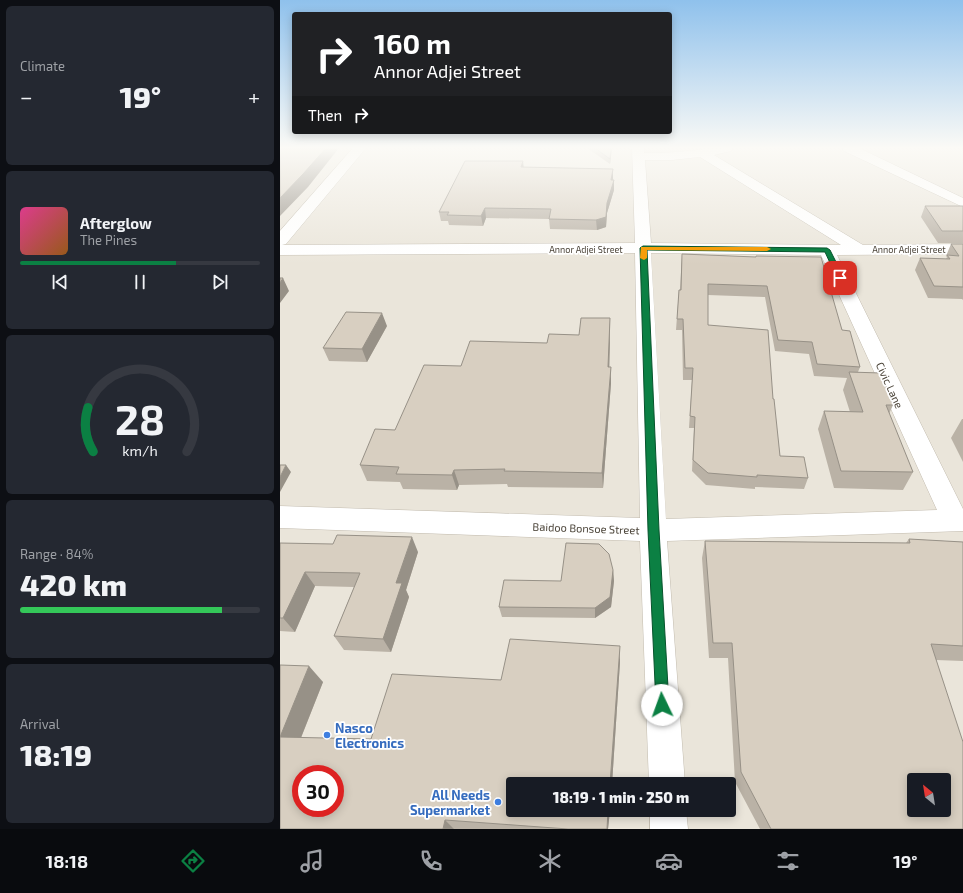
<!DOCTYPE html>
<html lang="en">
<head>
<meta charset="utf-8">
<style>
	:root { --surface:#171b24; --page:#242831; --text:#f1f3f6; --muted:#9ea1a6; --line:#363941; --accent:#0b8043 }
	body { margin:0; font-family:"Exo 2",sans-serif; background:var(--page); color:var(--text); height:100vh; display:flex; flex-direction:column; font-size:15px; white-space:nowrap }
	* { box-sizing:border-box; margin:0 }
	p { font-size:13px; color:var(--muted) }
	.icon { flex:none; width:22px; height:22px; fill:none; stroke:currentColor; stroke-width:2; stroke-linecap:round; stroke-linejoin:round }
	.map { position:relative; flex:1; overflow:hidden }
	.panel { display:flex; flex-direction:column; gap:6px; padding:6px; background:#0d0f14; width:280px }
	.panel>* { flex:none }
	.top-card { position:absolute; left:12px; top:12px; width:380px; height:122px; border-radius:4px; box-shadow:0 2px 10px #0003; background:#202124; color:#fff; overflow:hidden }
	.needle { width:26px; rotate:330deg }
	.controls { position:absolute; left:627px; top:773px; display:grid; gap:8px }
	.controls a { display:grid; place-items:center; width:44px; height:44px; border-radius:4px; background:var(--surface); box-shadow:0 2px 10px #0003; font-size:20px }
	.speed { position:absolute; left:12px; top:765px; display:flex; gap:8px; font-size:20px; font-weight:700; text-align:center }
	.speed>* { display:grid; place-content:center; width:52px; height:52px; border-radius:50%; background:var(--surface); box-shadow:0 2px 10px #0003; line-height:1 }
	.speed .limit { border:6px solid #d22; background:#fff; color:#111 }
	.pin { position:absolute; display:grid; place-items:center; width:34px; height:34px; color:#fff; margin:-17px; border-radius:8px; box-shadow:0 2px 6px #0006 }
	.me { position:absolute; width:44px; margin:-22px; rotate:357deg; stroke-linejoin:round; filter:drop-shadow(0 0 3px #0008) }
	.turn { display:flex; align-items:center; gap:14px; height:84px; padding:0 16px; font-size:18px }
	.turn .icon { width:52px; height:52px; stroke-width:2.5 }
	.turn b { display:block; font-size:28px; line-height:34px }
	.then { display:flex; align-items:center; height:38px; padding:0 16px; background:#0003; gap:8px; font-size:15px }
	.big { font-size:30px; font-weight:800; line-height:1.1 }
	.panel .card { flex:1; display:flex; flex-direction:column; justify-content:center; gap:6px; min-width:0; padding:0 14px; border-radius:6px; background:var(--page) }
	.panel .dial { align-items:center; gap:0 }
	.dial svg { height:104px; overflow:visible; fill:none; stroke:var(--line); stroke-width:7; stroke-linecap:round; text-anchor:middle }
	.dial text { fill:var(--text); stroke:none }
	.song { display:flex; align-items:center; gap:12px }
	.cover { width:48px; height:48px; border-radius:6px; background:linear-gradient(135deg,hsl(330 70% 55%),hsl(30 70% 35%)) }
	.played { height:4px; border-radius:2px; background:linear-gradient(90deg,var(--accent) 65%,var(--line) 65%) }
	.keys { display:flex; justify-content:space-around; direction:ltr }
	.heat { display:flex; justify-content:space-between; align-items:center; font-size:22px; direction:ltr }
	.charge { height:6px; border-radius:3px; background:linear-gradient(90deg,#34c759 84%,var(--line) 0) }
	.trip { position:absolute; left:226px; top:777px; width:230px; height:40px; border-radius:4px; background:var(--surface); box-shadow:0 2px 10px #0003; font-weight:800; line-height:40px; text-align:center }
	.dock { display:flex; height:64px; justify-content:space-around; align-items:center; background:#090b0e; color:var(--muted) }
	.dock .icon { width:28px; height:28px }
	.dock .on { color:var(--accent) }
	.dock b { font-size:18px; color:var(--text) }
	main { display:flex; flex:1; min-height:0 }
	.map>svg:first-child { display:block }
	.residential { fill:#eae5da; fill-rule:evenodd }
	.lines { fill:none; stroke-linecap:round; stroke-linejoin:round }
	.minor-casing { stroke:#c2bbae; stroke-width:1 }
	.minor { fill:#fff; fill-rule:evenodd }
	.wall { fill:#bab2a6 }
	.shaded-wall { fill:#979187 }
	.building { fill:#d8cfc1; stroke:#979187; fill-rule:evenodd }
	.route { fill:#0b8043; stroke:#07532c }
	.slow { fill:#f59e0b }
	.shop-dot { fill:#3f7fe0; stroke:#fff; stroke-width:1.5 }
	.labels { text-anchor:middle; dominant-baseline:central; stroke-width:3.5; stroke-linejoin:round; paint-order:stroke }
	.far-street-label { font-size:9px; fill:#4b4439; stroke:#fff }
	.street-label { font-size:11px; fill:#4b4439; stroke:#fff }
	.near-shop-label { font-size:13px; font-weight:bold; fill:#366cbe; stroke:#fff; text-anchor:start }
</style>
</head>
<body>
<main>
<section class="panel">
<div class="card"><p>Climate</p>
<div class="heat"><a>−</a><b class="big">19°</b><a>+</a></div>
</div>
<div class="card">
<div class="song"><i class="cover"></i><div><b>Afterglow</b><p>The Pines</p></div></div>
<div class="played"></div>
<div class="keys"><svg class="icon" aria-label="previous" viewBox="0 0 24 24"><path d="M18 5L8 12l10 7zM5 5v14"/></svg><svg class="icon" aria-label="pause" viewBox="0 0 24 24"><path d="M8 5v14M16 5v14"/></svg><svg class="icon" aria-label="next" viewBox="0 0 24 24"><path d="M6 5l10 7-10 7zM19 5v14"/></svg></div>
</div>
<div class="card dial"><svg viewBox="0 0 100 80">
<path d="M14 69A42 42 0 1 1 86 69"/>
<path d="M14 69A42 42 0 0 1 10 35" stroke="#0b8043"/>
<text x="50" y="56" font-size="32" font-weight="700">28</text>
<text x="50" y="72" font-size="11">km/h</text>
</svg></div>
<div class="card"><p>Range · 84%</p><b class="big">420 km</b><div class="charge"></div></div>
<div class="card"><p>Arrival</p><b class="big">18:19</b></div>
</section>
<div class="map">
<svg width="683" height="829" viewBox="0 0 683 829">
	<rect width="100%" height="100%" fill="#f6f3ec"/>
	<path class="residential" d="M 683,148 L 683,829 L 0,829 L 0,149 ZM 21,774 L 55,774 L 55,808 L 21,808 ZM 634,780 L 664,780 L 664,810 L 634,810 ZM 233,784 L 449,784 L 449,810 L 233,810 Z"/>
	<g class="lines">
		<defs>
			<path id="minor" d="M 73,148 L 86,148 L 6,244 L 2,245 L 355,243 L 352,148 L 364,148 L 364,153 C 394,154 423,148 453,148 L 451,151 L 434,155 L 583,245 L 683,244 L 683,254 L 557,255 L 683,509 L 683,531 L 387,541 L 405,784 L 369,784 L 360,541 L 0,528 L 0,506 L 360,518 L 355,253 L 0,255 L 0,231 ZM 420,157 L 561,245 L 371,243 L 365,160 L 392,160 ZM 371,253 L 541,255 L 657,510 L 386,519 Z
				M 562,148 L 579,148 L 683,198 L 683,207 L 564,151 Z
				M 370,810 L 406,810 L 408,829 L 370,829 Z"/>
		</defs>
		<use href="#minor" class="minor-casing"/>
		<use href="#minor" class="minor"/>
	</g>
	<path class="wall" d="M 307,148 L 332,148 L 330,164 Z
		M 244,167 L 333,178 L 334,190 L 327,213 L 326,227 L 317,230 L 270,229 L 269,219 L 206,218 L 203,226 L 169,225 L 168,221 L 161,221 L 159,212 Z
		M 645,206 L 683,206 L 683,243 L 658,243 L 641,217 Z
		M 671,244 L 683,244 L 683,300 L 682,299 L 648,298 L 635,270 L 640,258 L 666,259 L 667,257 L 666,256 Z
		M 402,254 L 476,257 L 476,256 L 562,330 L 580,367 L 578,372 L 613,405 L 609,414 L 633,472 L 623,490 L 554,488 L 538,429 L 544,411 L 570,412 L 563,390 L 567,378 L 534,376 L 529,354 L 495,351 L 485,297 L 428,295 L 428,325 L 493,399 L 500,456 L 528,478 L 524,489 L 475,487 L 475,489 L 426,485 L 412,471 L 414,428 L 409,428 L 412,380 L 403,380 L 402,330 L 396,330 L 399,290 L 400,290 Z
		M 330,318 L 330,333 L 329,367 L 331,367 L 331,383 L 323,488 L 228,487 L 227,484 L 179,485 L 177,490 L 123,489 L 120,482 L 87,481 L 80,465 L 115,430 L 181,366 L 299,335 Z
		M 107,326 L 87,362 L 49,361 L 43,348 Z
		M 682,419 L 683,419 L 683,462 L 671,438 Z
		M 629,539 L 683,542 L 683,661 L 656,660 L 683,829 L 480,829 L 455,782 L 448,658 L 429,658 L 422,558 L 425,541 L 626,543 Z
		M 0,543 L 138,552 L 126,590 L 129,597 L 111,652 L 64,650 L 54,636 L 74,587 L 35,586 L 15,632 L 0,631 Z
		M 333,570 L 334,581 L 331,607 L 315,618 L 222,617 L 219,607 L 281,581 Z
		M 340,662 L 332,784 L 233,784 L 233,810 L 330,810 L 328,829 L 0,829 L 0,665 L 43,682 L 21,738 L 91,739 L 221,680 Z"/>
	<path class="shaded-wall" d="M 46,148 L 59,148 L 28,187 L 0,216 L 0,198 Z
		M 331,148 L 332,148 L 330,164 L 330,159 Z
		M 243,161 L 244,170 L 241,167 Z
		M 333,169 L 333,178 L 331,188 L 334,180 L 334,190 L 327,213 L 326,227 L 317,230 L 316,220 L 327,203 Z
		M 205,208 L 206,218 L 203,226 L 201,216 Z
		M 3,278 L 9,291 L 0,303 L 0,283 Z
		M 102,313 L 107,326 L 87,362 L 82,349 Z
		M 330,318 L 330,333 L 329,383 L 328,367 Z
		M 331,367 L 331,383 L 323,488 L 322,473 Z
		M 6,465 L 11,472 L 0,492 L 0,477 Z
		M 174,470 L 179,485 L 177,490 L 172,475 Z
		M 132,537 L 138,552 L 126,590 L 129,597 L 111,652 L 103,639 L 116,583 Z
		M 333,570 L 334,581 L 331,607 L 315,618 L 315,608 Z
		M 25,572 L 35,586 L 15,632 L 3,618 Z
		M 340,646 L 340,662 L 332,784 L 330,784 Z
		M 29,666 L 43,682 L 16,750 L 0,737 Z
		M 328,810 L 330,810 L 328,829 L 327,829 Z
		M 165,820 L 174,829 L 163,829 Z"/>
	<path class="building" d="M 0,148 L 46,148 L 23,174 L 0,198 Z
		M 315,148 L 331,148 L 330,159 Z
		M 185,161 L 243,161 L 241,167 L 333,169 L 331,180 L 334,180 L 327,203 L 326,217 L 316,220 L 269,219 L 271,209 L 205,208 L 201,216 L 167,215 L 169,212 L 159,212 Z
		M 645,206 L 683,206 L 683,231 L 662,231 Z
		M 671,244 L 683,244 L 683,287 L 654,286 L 640,258 L 670,259 L 667,255 L 679,256 Z
		M 402,254 L 476,257 L 476,256 L 541,257 L 562,330 L 570,331 L 580,367 L 537,364 L 532,342 L 498,340 L 487,286 L 428,284 L 428,325 L 488,330 L 493,399 L 494,399 L 500,456 L 524,457 L 528,478 L 477,475 L 477,477 L 428,473 L 413,460 L 415,417 L 410,416 L 413,368 L 405,368 L 403,319 L 397,319 L 399,290 L 401,290 Z
		M 0,278 L 3,278 L 0,283 Z
		M 66,312 L 102,313 L 82,349 L 43,348 Z
		M 301,318 L 330,318 L 328,367 L 331,367 L 322,473 L 224,471 L 225,469 L 174,470 L 172,475 L 116,474 L 119,467 L 80,465 L 95,429 L 115,430 L 144,365 L 181,366 L 190,341 L 267,343 L 269,334 L 299,335 Z
		M 569,372 L 601,373 L 613,405 L 606,405 L 633,472 L 561,471 L 544,411 L 583,412 Z
		M 0,465 L 6,465 L 0,477 Z
		M 57,535 L 132,537 L 116,583 L 122,583 L 103,639 L 54,636 L 80,573 L 25,572 L 3,618 L 0,618 L 0,543 L 53,544 Z
		M 629,539 L 683,542 L 683,646 L 651,644 L 683,742 L 683,829 L 491,829 L 461,772 L 452,643 L 433,643 L 425,541 L 630,543 ZM 634,780 L 664,780 L 664,810 L 634,810 Z
		M 286,543 L 319,544 L 329,554 L 333,570 L 330,597 L 315,608 L 219,607 L 224,580 L 281,581 Z
		M 230,639 L 340,646 L 330,784 L 233,784 L 233,810 L 328,810 L 327,829 L 288,829 L 165,820 L 163,829 L 0,829 L 0,737 L 91,739 L 112,674 L 221,680 ZM 21,774 L 55,774 L 55,808 L 21,808 Z
		M 0,665 L 29,666 L 0,737 Z"/>
	<linearGradient id="sky" x2="0" y2="1"><stop stop-color="#8fc1ec"/><stop offset="0.56" stop-color="#fbfaf6"/><stop offset="1" stop-color="#fbfaf6" stop-opacity="0"/></linearGradient>
	<rect width="683" height="264" fill="url(#sky)"/>
	<path class="route" d="M 363,246 L 547,248 L 550,250 L 564,278 L 558,280 L 545,252 L 367,250 L 379,530 L 389,705 L 387,709 L 382,711 L 378,709 L 376,705 L 368,530 L 360,248 Z"/>
	<path class="slow" d="M 361,247 L 487,247 L 491,249 L 487,251 L 367,250 L 367,258 L 364,260 L 360,258 Z"/>
	<g class="shop-dot">
		<circle cx="47" cy="735" r="4"/>
		<circle cx="218" cy="802" r="4"/>
	</g>
	<g class="labels">
		<g class="far-street-label">
			<text x="306" y="249">Annor Adjei Street</text>
			<text x="629" y="249">Annor Adjei Street</text>
		</g>
		<g class="street-label">
			<text transform="translate(610 385) rotate(65)">Civic Lane</text>
			<text transform="translate(306 528) rotate(2)">Baidoo Bonsoe Street</text>
		</g>
		<g class="near-shop-label">
			<text x="55" y="728">Nasco<tspan x="55" dy="15">Electronics</tspan></text>
			<text x="210" y="795" text-anchor="end">All Needs<tspan x="210" dy="15">Supermarket</tspan></text>
		</g>
	</g>
</svg>
<div class="controls">
<a><svg class="needle" viewBox="-14 -14 28 28"><path d="M0-13l5 13h-10z" fill="#e53935"/><path d="M0 13l5-13h-10z" fill="#9ea1a6"/></svg></a>
</div>
<div class="speed"><div class="limit">30</div></div>
<div class="pin" style="left:560px;top:278px;background:#d93025"><svg class="icon" aria-label="arrive" viewBox="0 0 24 24"><path d="M6 21V4h12l-3 4 3 4H6"/></svg></div>
<svg class="me" style="left:382px;top:705px" viewBox="-20 -20 40 40"><circle r="19" fill="#fff"/><path d="M0-13L10 11 0 6-10 11z" fill="#0b8043"/></svg>
<div class="trip">18:19 · 1 min · 250 m</div>
<div class="top-card">
<div class="turn"><svg class="icon" aria-label="right" viewBox="0 0 24 24"><path d="M7 20v-9h11M14 6l5 5-5 5"/></svg><div><b>160 m</b>Annor Adjei Street</div></div>
<div class="then">Then<svg class="icon" aria-label="right" viewBox="0 0 24 24"><path d="M7 20v-9h11M14 6l5 5-5 5"/></svg></div>
</div>
</div>
</main>
<nav class="dock">
<b>18:18</b>
<svg class="icon on" aria-label="directions" viewBox="0 0 24 24"><path d="M12 3l9 9-9 9-9-9zM9 14v-3h6M13 9l2 2-2 2"/></svg>
<svg class="icon" aria-label="music" viewBox="0 0 24 24"><path d="M9 18V5l10-2v13"/><circle cx="6" cy="18" r="3"/><circle cx="16" cy="16" r="3"/></svg>
<svg class="icon" aria-label="phone" viewBox="0 0 24 24"><path d="M5 4h4l2 5-3 2q2 4 5 5l2-3 5 2v4C11 20 4 13 5 4z"/></svg>
<svg class="icon" aria-label="climate" viewBox="0 0 24 24"><path d="M12 3v18M4 7l16 10M4 17L20 7"/></svg>
<svg class="icon" aria-label="car" viewBox="0 0 24 24"><path d="M5 17H2v-5l4-1 3-4h7l3 4 3 1v5h-3M9 17h6M6 11h13"/><circle cx="7" cy="17" r="2"/><circle cx="17" cy="17" r="2"/></svg>
<svg class="icon" aria-label="filters" viewBox="0 0 24 24"><path d="M4 7h16M4 17h16"/><circle cx="9" cy="7" r="2"/><circle cx="15" cy="17" r="2"/></svg>
<b>19°</b>
</nav>
</body>
</html>
